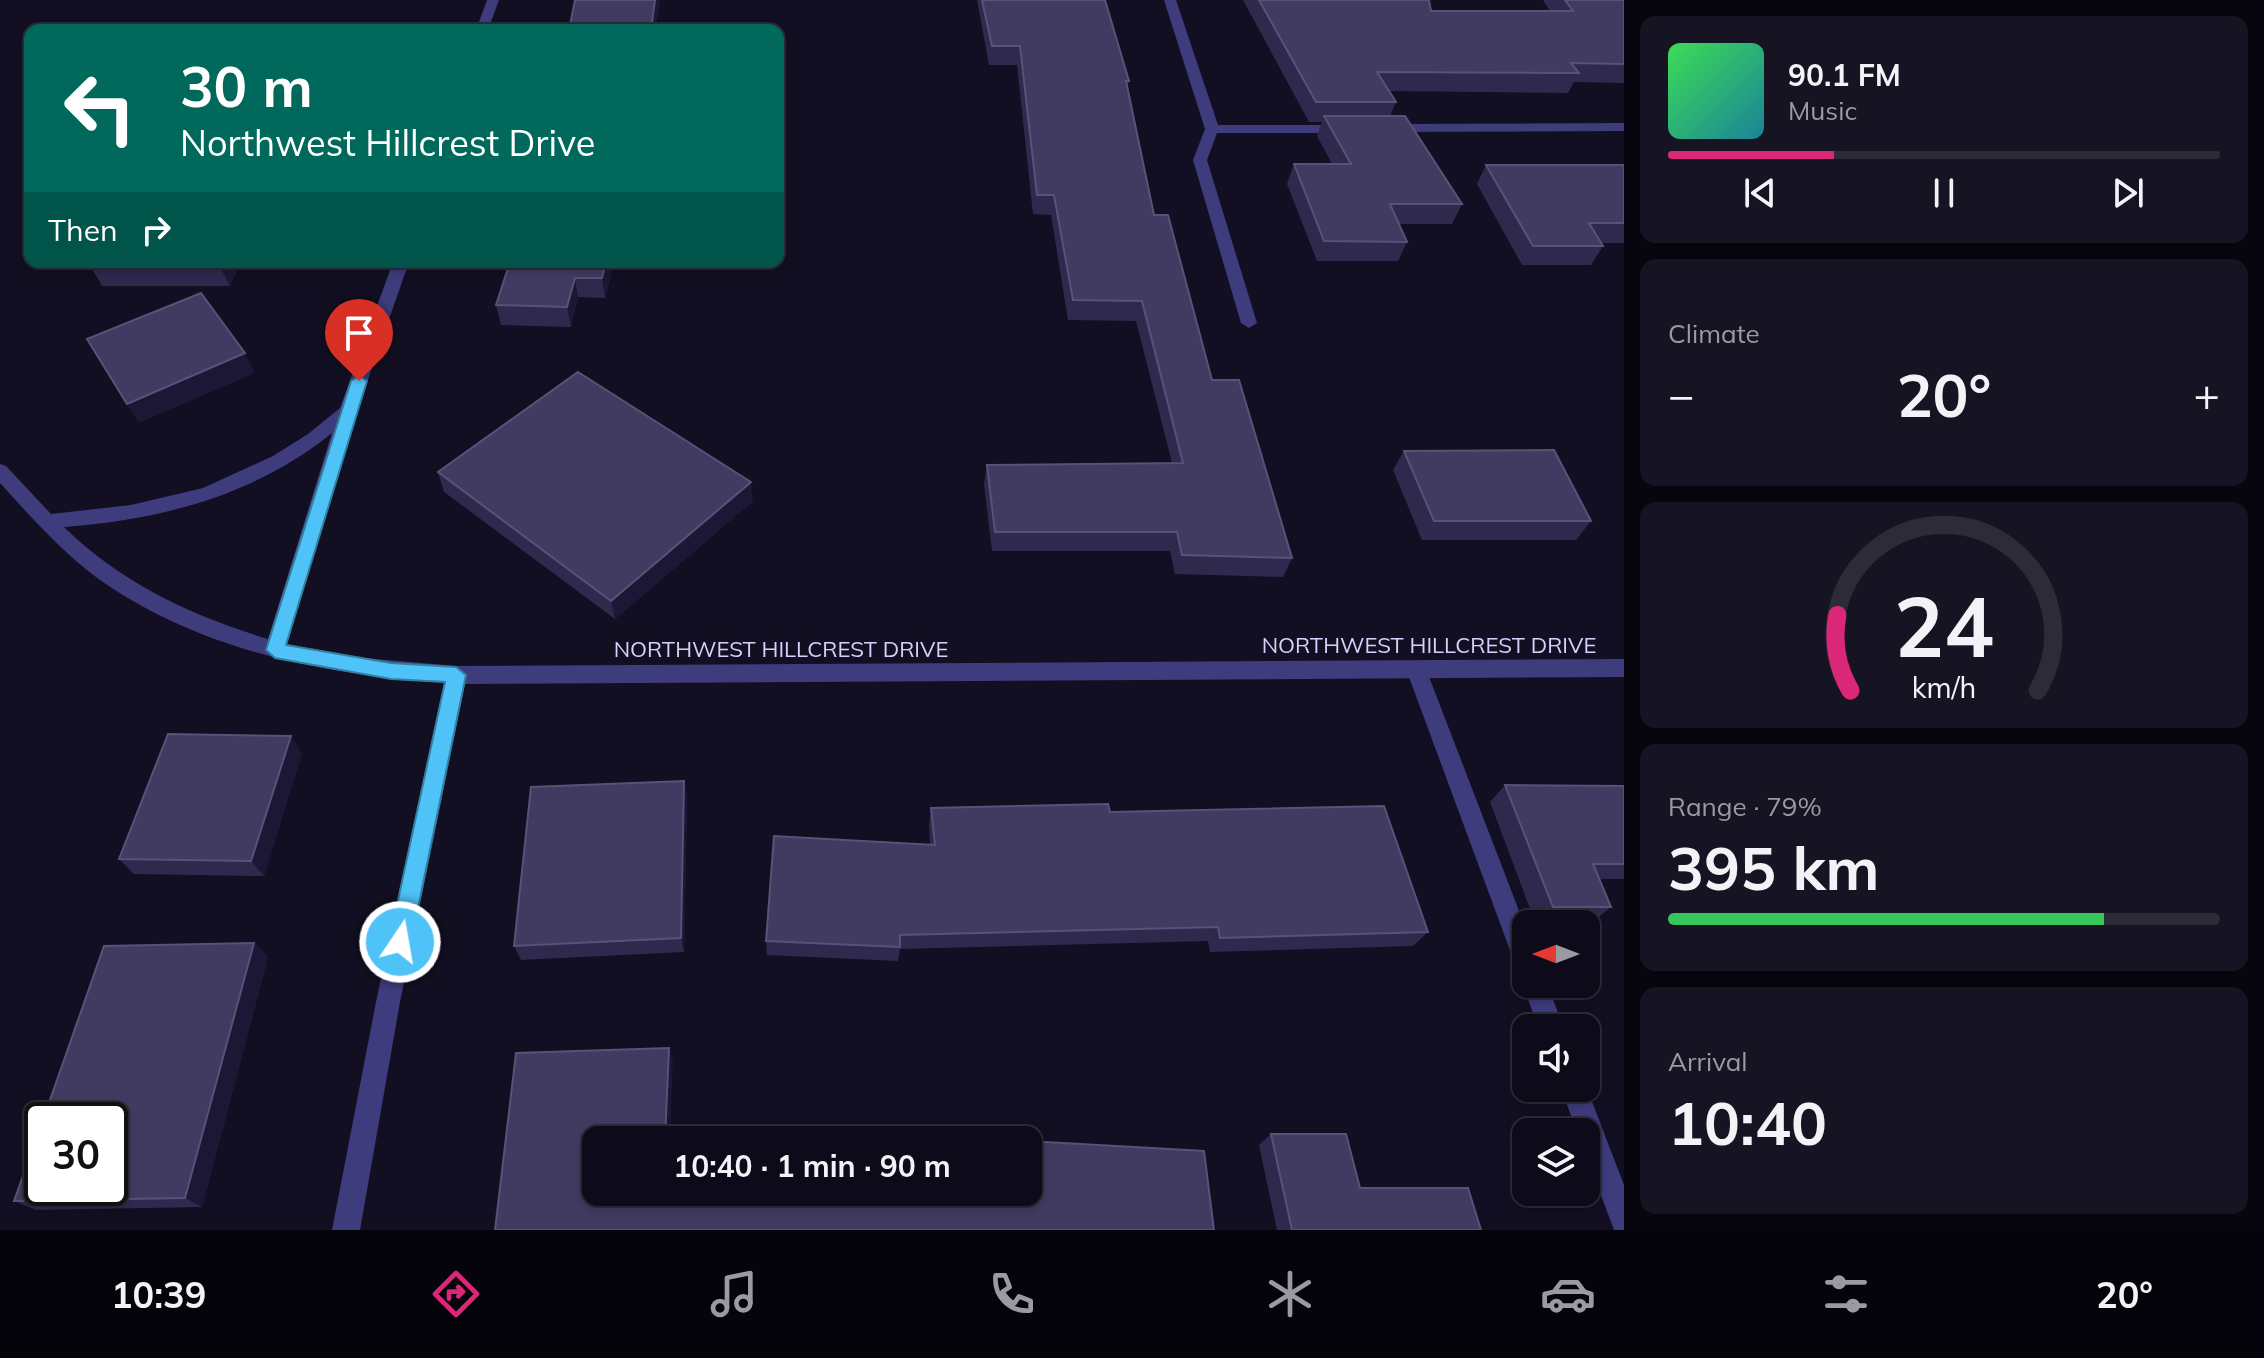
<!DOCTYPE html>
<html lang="en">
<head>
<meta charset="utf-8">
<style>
	:root { --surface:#0d0b19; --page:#161422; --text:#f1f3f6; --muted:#9a9ba2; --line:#2d2b38; --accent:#db2777 }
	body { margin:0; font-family:Mulish,sans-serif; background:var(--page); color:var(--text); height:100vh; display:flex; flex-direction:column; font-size:30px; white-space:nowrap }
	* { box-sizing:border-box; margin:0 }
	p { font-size:26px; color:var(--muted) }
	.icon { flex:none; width:44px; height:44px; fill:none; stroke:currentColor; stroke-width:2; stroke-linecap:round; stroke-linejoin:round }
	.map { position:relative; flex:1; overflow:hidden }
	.side { display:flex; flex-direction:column; gap:16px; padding:16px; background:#07060e; width:640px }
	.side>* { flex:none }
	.hud { position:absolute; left:24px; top:24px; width:760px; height:244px; border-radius:16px; box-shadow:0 4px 12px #0003,0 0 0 2px var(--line); background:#00695c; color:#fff; overflow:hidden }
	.needle { width:52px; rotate:270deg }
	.controls { position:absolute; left:1512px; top:910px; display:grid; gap:16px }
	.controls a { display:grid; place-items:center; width:88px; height:88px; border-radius:16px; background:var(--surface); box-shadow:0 4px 12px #0003,0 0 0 2px var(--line); font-size:40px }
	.speed { position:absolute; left:24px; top:1102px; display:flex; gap:16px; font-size:40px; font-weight:700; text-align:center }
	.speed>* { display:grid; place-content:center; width:104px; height:104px; border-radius:50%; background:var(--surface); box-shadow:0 4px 12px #0003,0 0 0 2px var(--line); line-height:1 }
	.speed .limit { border:4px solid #111; border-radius:12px; background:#fff; color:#111 }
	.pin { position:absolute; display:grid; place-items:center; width:68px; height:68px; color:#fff; margin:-82px -34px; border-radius:50% 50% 50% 0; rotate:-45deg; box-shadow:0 0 8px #0007 }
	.pin .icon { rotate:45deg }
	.me { position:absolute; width:88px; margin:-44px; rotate:12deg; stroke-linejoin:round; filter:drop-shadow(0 0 6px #0008) }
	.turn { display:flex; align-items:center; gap:28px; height:168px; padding:0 24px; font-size:36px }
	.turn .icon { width:104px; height:104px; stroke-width:2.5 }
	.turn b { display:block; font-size:56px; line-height:68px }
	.then { display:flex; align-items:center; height:76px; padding:0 24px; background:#0003; gap:16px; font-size:30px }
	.big { font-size:60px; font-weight:700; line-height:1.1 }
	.side .widget { flex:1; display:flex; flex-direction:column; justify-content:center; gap:12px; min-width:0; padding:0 28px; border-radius:16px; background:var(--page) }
	.side .dial { align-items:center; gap:0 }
	.dial svg { height:208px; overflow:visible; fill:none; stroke:var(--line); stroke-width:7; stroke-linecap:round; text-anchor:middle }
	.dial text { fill:var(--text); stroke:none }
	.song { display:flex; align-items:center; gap:24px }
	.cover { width:96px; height:96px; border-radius:12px; background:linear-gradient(135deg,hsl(130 70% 55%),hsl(190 70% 35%)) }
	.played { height:8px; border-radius:4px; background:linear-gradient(90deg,var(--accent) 30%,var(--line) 30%) }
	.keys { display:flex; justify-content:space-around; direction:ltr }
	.heat { display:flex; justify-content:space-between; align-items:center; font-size:44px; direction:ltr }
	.charge { height:12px; border-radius:6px; background:linear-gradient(90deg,#34c759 79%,var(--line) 0) }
	.trip { position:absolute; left:582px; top:1126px; width:460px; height:80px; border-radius:16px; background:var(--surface); box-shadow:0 4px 12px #0003,0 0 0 2px var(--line); font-weight:700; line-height:80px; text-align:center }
	.dock { display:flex; height:128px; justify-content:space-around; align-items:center; background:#05040a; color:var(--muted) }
	.dock .icon { width:56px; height:56px }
	.dock .selected { color:var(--accent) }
	.dock b { font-size:36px; color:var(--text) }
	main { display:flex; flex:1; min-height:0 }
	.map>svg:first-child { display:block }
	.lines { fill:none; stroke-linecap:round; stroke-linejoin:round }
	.lane { fill:#3e3c7d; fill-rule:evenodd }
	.street { fill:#3e3c7d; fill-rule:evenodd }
	.wall { fill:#2f294e }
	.shaded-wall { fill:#1c1734 }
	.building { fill:#413b61; stroke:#585279; stroke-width:2 }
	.route { fill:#4fc3f7; stroke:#337fa1; stroke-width:2 }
	.labels { text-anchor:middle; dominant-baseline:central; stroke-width:8; stroke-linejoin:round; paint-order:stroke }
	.street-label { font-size:22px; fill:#d5d1fc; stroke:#110f21 }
</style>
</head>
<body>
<main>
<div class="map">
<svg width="1624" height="1230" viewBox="0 0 1624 1230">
	<rect width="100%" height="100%" fill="#110f21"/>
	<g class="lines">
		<path class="lane" d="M 1416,660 L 1423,663 L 1426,669 L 1526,929 L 1526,973 L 1517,969 L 1514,961 L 1406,669 L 1409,663 Z
			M 1526,976 L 1526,984 L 1547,984 L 1564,1028 L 1538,1028 L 1523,984 Z
			M 1586,1086 L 1624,1185 L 1624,1230 L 1614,1230 L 1586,1155 L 1586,1132 L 1577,1132 L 1561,1088 Z"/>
		<path class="street" d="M 487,0 L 499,0 L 488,30 L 476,30 Z
			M 1164,0 L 1176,0 L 1218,125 L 1344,125 L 1351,129 L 1344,133 L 1217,133 L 1207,160 L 1257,323 L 1249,328 L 1241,323 L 1193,160 L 1205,129 Z
			M 1624,123 L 1624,131 L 1388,132 L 1381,128 L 1388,124 Z
			M 393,262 L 409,262 L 357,411 L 287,644 L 364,658 L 456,666 L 1624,659 L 1624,677 L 465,684 L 400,1002 L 360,1230 L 332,1230 L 376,1002 L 444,683 C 322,674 197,650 96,577 C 60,550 30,516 0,483 L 0,464 L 6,466 L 51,514 L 131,505 L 203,488 L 273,456 L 308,434 L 340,408 ZM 332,433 L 268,639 C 192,616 121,583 64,527 C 160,520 256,495 332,433 Z"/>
	</g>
	<path class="wall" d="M 977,0 L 1105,0 L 1129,81 L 1127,88 L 1154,215 L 1212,380 L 1292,558 L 1283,577 L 1175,574 L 1170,551 L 992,551 L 984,484 L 987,465 L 1172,463 L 1136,321 L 1068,320 L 1051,215 L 1033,214 L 1017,65 L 989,65 Z
		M 1243,0 L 1429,0 L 1431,11 L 1550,11 L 1543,0 L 1624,0 L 1624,83 L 1574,82 L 1568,93 L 1389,91 L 1396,102 L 1390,116 L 1462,204 L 1452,224 L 1399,224 L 1407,242 L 1398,261 L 1317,261 L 1287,184 L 1294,164 L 1332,164 L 1317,136 L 1322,122 L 1309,122 Z
		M 1486,165 L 1624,165 L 1624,243 L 1601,243 L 1603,246 L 1591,265 L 1522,265 L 1477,184 Z
		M 93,262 L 241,262 L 230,286 L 102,286 L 91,267 Z
		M 614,262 L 605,298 L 578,297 L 571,327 L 501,325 L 496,305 Z
		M 1404,451 L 1591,521 L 1576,540 L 1422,540 L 1393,470 Z
		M 438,472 L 753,501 L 615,619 L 444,492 Z
		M 302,753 L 264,876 L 134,874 L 119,859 Z
		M 684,781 L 687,797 L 684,952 L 521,960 L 514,946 Z
		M 1505,785 L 1624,786 L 1624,879 L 1599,879 L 1611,907 L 1592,922 L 1535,922 L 1490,802 Z
		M 931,808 L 1110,812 L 1428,932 L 1413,946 L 1210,952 L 1208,941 L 900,949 L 898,961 L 767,955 L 766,941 L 930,844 L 929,824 Z
		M 254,943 L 268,957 L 202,1207 L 36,1210 L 14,1201 Z
		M 1271,1134 L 1360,1188 L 1481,1230 L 1277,1230 L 1259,1145 Z"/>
	<path class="shaded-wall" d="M 655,0 L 660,0 L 656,30 L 651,30 Z
		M 223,262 L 241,262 L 230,286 L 220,267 Z
		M 606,262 L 614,262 L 605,298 L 602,278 Z
		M 575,278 L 578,297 L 571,327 L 567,307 Z
		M 245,353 L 255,373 L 139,423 L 127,404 Z
		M 751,482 L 753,501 L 615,619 L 611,601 Z
		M 291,736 L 302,753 L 264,876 L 251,861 Z
		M 684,781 L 687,797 L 684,952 L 681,938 Z
		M 254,943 L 268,957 L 202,1207 L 185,1198 Z
		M 669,1048 L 673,1060 L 670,1140 L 665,1140 Z"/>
	<path class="building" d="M 575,0 L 655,0 L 651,30 L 569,30 Z
		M 982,0 L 1105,0 L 1129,81 L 1126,81 L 1154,215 L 1168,215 L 1212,380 L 1239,380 L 1292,558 L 1182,555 L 1177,532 L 995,532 L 987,465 L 1183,463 L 1142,301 L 1073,300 L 1054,195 L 1037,195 L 1020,46 L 992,46 Z
		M 1259,0 L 1429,0 L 1431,11 L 1573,11 L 1565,0 L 1624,0 L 1624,64 L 1571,63 L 1579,73 L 1377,72 L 1396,102 L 1316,102 Z
		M 314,28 L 370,29 L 313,30 Z
		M 1324,116 L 1405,116 L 1462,204 L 1390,204 L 1407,242 L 1324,241 L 1294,164 L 1351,164 Z
		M 1486,165 L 1624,165 L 1624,223 L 1589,223 L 1603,246 L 1533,246 Z
		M 93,262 L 223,262 L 220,267 L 91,267 Z
		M 510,262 L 606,262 L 602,278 L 575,278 L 567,307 L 496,305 Z
		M 201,293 L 245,353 L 127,404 L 87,339 Z
		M 578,372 L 751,482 L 611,601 L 438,472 Z
		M 1554,450 L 1591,521 L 1434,521 L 1404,451 Z
		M 168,734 L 291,736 L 251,861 L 119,859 Z
		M 684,781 L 681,938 L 514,946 L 531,787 Z
		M 1505,785 L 1624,786 L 1624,864 L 1593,864 L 1611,907 L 1553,907 Z
		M 1108,804 L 1110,812 L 1384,806 L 1428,932 L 1220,938 L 1218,927 L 900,935 L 900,947 L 766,941 L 774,836 L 935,845 L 931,808 Z
		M 254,943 L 185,1198 L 14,1201 L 42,1123 L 42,1188 L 110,1188 L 110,1120 L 43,1120 L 104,946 Z
		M 669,1048 L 665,1140 L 596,1140 L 596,1192 L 663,1192 L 663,1195 L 746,1199 L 746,1193 L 780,1192 L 1028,1192 L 1028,1141 L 1204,1151 L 1214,1230 L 495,1230 L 516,1053 Z
		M 1271,1134 L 1346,1134 L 1360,1188 L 1468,1188 L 1481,1230 L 1292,1230 Z
		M 960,1137 L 1008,1140 L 960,1140 Z"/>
	<path class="route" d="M 359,376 L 367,381 L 286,645 L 391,663 L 456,667 L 466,675 L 411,942 L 408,950 L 400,953 L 393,950 L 389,942 L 445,682 L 391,679 L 275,658 L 266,650 L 351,381 Z"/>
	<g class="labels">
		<g class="street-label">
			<text x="1429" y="645">NORTHWEST HILLCREST DRIVE</text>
			<text x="781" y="649">NORTHWEST HILLCREST DRIVE</text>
		</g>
	</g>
</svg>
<div class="controls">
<a><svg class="needle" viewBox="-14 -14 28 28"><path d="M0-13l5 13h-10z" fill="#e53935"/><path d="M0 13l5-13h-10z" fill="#9a9ba2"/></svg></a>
<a><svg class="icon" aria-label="sound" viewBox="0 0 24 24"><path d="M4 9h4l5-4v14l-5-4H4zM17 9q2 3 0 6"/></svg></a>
<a><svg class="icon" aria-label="layers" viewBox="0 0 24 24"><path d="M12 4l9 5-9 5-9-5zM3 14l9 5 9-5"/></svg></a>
</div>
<div class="speed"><div class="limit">30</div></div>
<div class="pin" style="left:359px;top:381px;background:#d93025"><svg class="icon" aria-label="arrive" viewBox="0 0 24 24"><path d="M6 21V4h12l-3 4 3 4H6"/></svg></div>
<svg class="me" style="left:400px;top:942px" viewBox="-20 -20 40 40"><circle r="17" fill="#4fc3f7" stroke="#fff" stroke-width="3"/><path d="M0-11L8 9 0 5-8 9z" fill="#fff"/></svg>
<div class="trip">10:40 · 1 min · 90 m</div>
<div class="hud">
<div class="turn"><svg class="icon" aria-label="left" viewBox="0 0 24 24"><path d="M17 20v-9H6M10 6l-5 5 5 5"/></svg><div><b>30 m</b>Northwest Hillcrest Drive</div></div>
<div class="then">Then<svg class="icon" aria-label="right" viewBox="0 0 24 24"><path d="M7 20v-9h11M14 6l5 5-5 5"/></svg></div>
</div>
</div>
<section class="side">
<div class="widget">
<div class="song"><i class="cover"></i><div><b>90.1 FM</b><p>Music</p></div></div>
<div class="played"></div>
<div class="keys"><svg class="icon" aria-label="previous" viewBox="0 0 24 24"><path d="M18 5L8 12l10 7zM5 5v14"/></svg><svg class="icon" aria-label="pause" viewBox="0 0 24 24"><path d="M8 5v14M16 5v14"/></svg><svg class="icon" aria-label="next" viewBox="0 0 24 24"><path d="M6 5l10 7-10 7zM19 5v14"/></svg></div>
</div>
<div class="widget"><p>Climate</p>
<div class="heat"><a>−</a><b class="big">20°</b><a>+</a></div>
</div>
<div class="widget dial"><svg viewBox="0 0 100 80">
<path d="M14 69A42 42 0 1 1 86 69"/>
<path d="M14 69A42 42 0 0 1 9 40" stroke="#db2777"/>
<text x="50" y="56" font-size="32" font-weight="700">24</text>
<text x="50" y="72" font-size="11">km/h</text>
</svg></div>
<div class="widget"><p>Range · 79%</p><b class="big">395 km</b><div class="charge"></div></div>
<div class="widget"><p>Arrival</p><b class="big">10:40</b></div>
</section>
</main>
<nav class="dock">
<b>10:39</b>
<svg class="icon selected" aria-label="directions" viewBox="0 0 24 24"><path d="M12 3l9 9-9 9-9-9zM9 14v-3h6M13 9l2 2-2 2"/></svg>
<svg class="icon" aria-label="music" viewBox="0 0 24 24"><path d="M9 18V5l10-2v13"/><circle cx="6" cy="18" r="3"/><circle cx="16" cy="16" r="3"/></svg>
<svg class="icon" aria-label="phone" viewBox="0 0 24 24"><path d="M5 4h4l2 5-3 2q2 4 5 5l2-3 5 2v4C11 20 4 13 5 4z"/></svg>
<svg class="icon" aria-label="climate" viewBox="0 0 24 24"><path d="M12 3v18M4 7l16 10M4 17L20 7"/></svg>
<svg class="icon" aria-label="car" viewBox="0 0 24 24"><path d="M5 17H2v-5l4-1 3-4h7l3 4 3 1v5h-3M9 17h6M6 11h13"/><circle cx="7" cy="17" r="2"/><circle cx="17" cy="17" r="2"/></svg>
<svg class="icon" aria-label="filters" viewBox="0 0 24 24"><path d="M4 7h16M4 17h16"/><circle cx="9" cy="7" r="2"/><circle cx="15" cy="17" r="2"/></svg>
<b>20°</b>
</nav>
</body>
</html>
